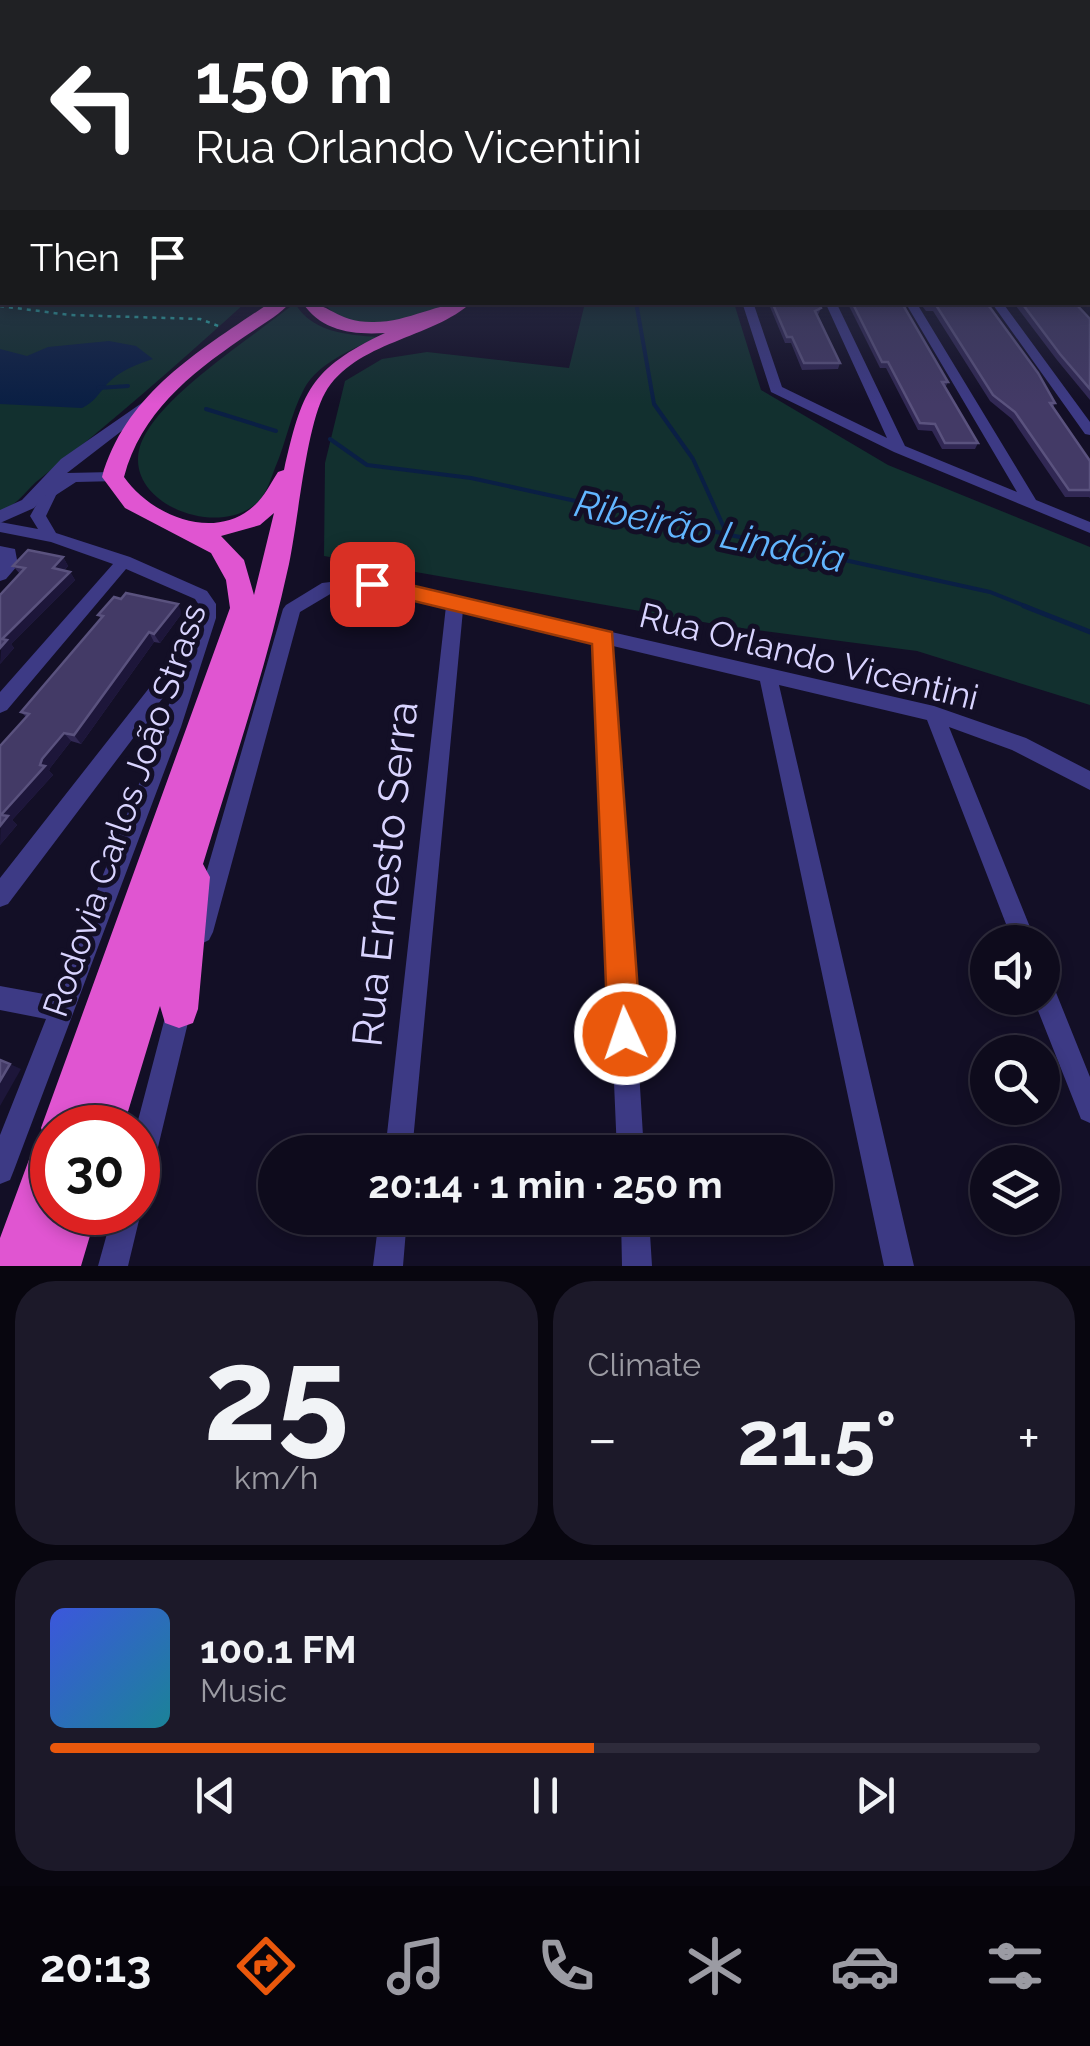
<!DOCTYPE html>
<html lang="en">
<head>
<meta charset="utf-8">
<style>
	:root { --surface:#0e0b1c; --page:#1c1929; --text:#f1f3f6; --muted:#9b9ba3; --line:#2e2b3b; --accent:#ea580c }
	body { margin:0; font-family:Raleway,sans-serif; background:var(--page); color:var(--text); height:100vh; display:flex; flex-direction:column; font-size:38px; white-space:nowrap }
	* { box-sizing:border-box; margin:0 }
	p { font-size:32px; color:var(--muted) }
	.icon { flex:none; width:55px; height:55px; fill:none; stroke:currentColor; stroke-width:2; stroke-linecap:round; stroke-linejoin:round }
	.map { position:relative; height:1266px; overflow:hidden }
	.details { display:flex; flex-direction:column; gap:15px; padding:15px; background:#08060f; flex:1 }
	.details>* { flex:none }
	.banner { position:absolute; left:0px; top:0px; width:1090px; height:305px; box-shadow:0 5px 15px #0003,0 0 0 2px var(--line); background:#202124; color:#fff; overflow:hidden }
	.buttons { position:absolute; left:970px; top:925px; display:grid; gap:20px }
	.buttons a { display:grid; place-items:center; width:90px; height:90px; border-radius:50%; background:var(--surface); box-shadow:0 5px 15px #0003,0 0 0 2px var(--line); font-size:50px }
	.speed { position:absolute; left:30px; top:1105px; display:flex; gap:20px; font-size:50px; font-weight:700; text-align:center }
	.speed>* { display:grid; place-content:center; width:130px; height:130px; border-radius:50%; background:var(--surface); box-shadow:0 5px 15px #0003,0 0 0 2px var(--line); line-height:1 }
	.speed .limit { border:15px solid #d22; background:#fff; color:#111 }
	.pin { position:absolute; display:grid; place-items:center; width:85px; height:85px; color:#fff; margin:-42px; border-radius:20px; box-shadow:0 5px 15px #0006 }
	.me { position:absolute; width:110px; margin:-55px; rotate:357deg; stroke-linejoin:round; filter:drop-shadow(0 0 8px #0008) }
	.turn { display:flex; align-items:center; gap:35px; height:210px; padding:0 30px; font-size:45px }
	.turn .icon { width:130px; height:130px; stroke-width:2.5 }
	.turn b { display:block; font-size:70px; line-height:85px }
	.then { display:flex; align-items:center; height:95px; padding:0 30px; background:#0003; gap:20px; font-size:38px }
	.big { font-size:75px; font-weight:700; line-height:1.1 }
	.details .tile { flex:1; display:flex; flex-direction:column; justify-content:center; gap:15px; min-width:0; padding:0 35px; border-radius:40px; background:var(--page) }
	.details .dial { align-items:center; gap:0 }
	.dial b { font-size:130px; line-height:1 }
	.song { display:flex; align-items:center; gap:30px }
	.cover { width:120px; height:120px; border-radius:15px; background:linear-gradient(135deg,hsl(230 70% 55%),hsl(190 70% 35%)) }
	.played { height:10px; border-radius:5px; background:linear-gradient(90deg,var(--accent) 55%,var(--line) 55%) }
	.keys { display:flex; justify-content:space-around; direction:ltr }
	.heat { display:flex; justify-content:space-between; align-items:center; font-size:55px; direction:ltr }
	.details .tiles { flex:1; display:grid; gap:15px; grid-template-columns:1fr 1fr }
	.tile:last-child { grid-column:span 2 }
	.trip { position:absolute; left:258px; top:1135px; width:575px; height:100px; border-radius:50px; background:var(--surface); box-shadow:0 5px 15px #0003,0 0 0 2px var(--line); font-weight:700; line-height:100px; text-align:center }
	.tabs { display:flex; height:160px; justify-content:space-around; align-items:center; background:#06040b; color:var(--muted) }
	.tabs .icon { width:70px; height:70px }
	.tabs .current { color:var(--accent) }
	.tabs b { font-size:45px; color:var(--text) }
	.map>svg:first-child { display:block }
	.green { fill:#12302f }
	.water { fill:#0a1f44 }
	.lines { fill:none; stroke-linecap:round; stroke-linejoin:round }
	.stream-far1 { stroke:#0a1f44; stroke-width:4 }
	.stream { stroke:#0a1f44; stroke-width:5 }
	.path { stroke:#2fb8b0; stroke-width:2.5; stroke-dasharray:4 5; stroke-linecap:butt }
	.minor { fill:#3d3a85; fill-rule:evenodd }
	.tertiary { fill:#3d3a85; fill-rule:evenodd }
	.trunk { fill:#e055d1; fill-rule:evenodd }
	.wall { fill:#312854 }
	.shaded-wall { fill:#1d163a }
	.building { fill:#433a66; stroke:#5a527e; stroke-width:2.5 }
	.route { fill:#ea580c; stroke:#983908; stroke-width:2.5 }
	.labels { text-anchor:middle; dominant-baseline:central; stroke-width:10; stroke-linejoin:round; paint-order:stroke }
	.street-label { font-size:35px; fill:#d9d4ff; stroke:#130f26 }
	.water-label { font-size:38px; font-style:italic; fill:#62b6ff; stroke:#130f26 }
	.near-street-label { font-size:42px; fill:#d9d4ff; stroke:#130f26 }
</style>
</head>
<body>
<div class="map">
<svg width="1090" height="1266" viewBox="0 0 1090 1266">
	<rect width="100%" height="100%" fill="#130f26"/>
	<path class="green" d="M 0,227 L 2,302 L 245,303 C 179,363 112,422 41,478 C 26,489 19,505 0,511 Z
		M 295,303 C 311,332 347,335 378,337 C 353,349 318,363 304,389 C 291,413 286,443 275,468 C 271,479 266,494 258,502 C 215,543 108,497 146,433 C 171,389 254,336 295,303 Z
		M 324,303 L 449,303 C 416,318 351,339 324,303 Z
		M 585,303 L 734,303 L 761,390 L 888,465 L 1090,547 L 1090,705 L 917,651 L 726,626 L 324,556 L 325,463 L 345,381 L 382,359 L 427,352 L 569,368 Z"/>
	<path class="water" d="M 109,341 L 136,346 L 153,359 C 137,364 119,371 107,384 C 98,395 94,402 82,408 L 0,404 L 0,349 L 27,356 L 48,347 Z"/>
	<g class="lines">
		<path class="stream-far1" d="M 636,302 L 654,404 L 693,459 L 726,532
			M 98,388 L 128,386
			M 206,409 L 276,431
			M 330,439 L 367,465 L 471,478 L 990,592 L 1030,608"/>
		<path class="stream" d="M 1024,606 L 1090,632"/>
		<path class="path" d="M 0,306 L 70,315 L 200,319 L 221,327"/>
		<path class="minor" d="M 1088,286 L 1090,286 L 1090,292 L 1088,292 Z
			M 742,302 L 753,302 L 782,387 L 887,438 L 825,302 L 836,302 L 905,446 L 1017,492 L 905,302 L 916,302 L 1036,500 L 1090,522 L 1090,533 L 894,452 L 771,392 Z
			M 991,302 L 1002,302 L 1090,422 L 1090,435 L 1085,434 Z
			M 52,484 L 59,489 L 46,516 L 56,533 L 130,557 L 207,591 L 216,604 L 216,618 L 181,727 L 14,1170 L 10,1180 L 0,1184 L 0,1135 L 46,1019 L 0,1010 L 0,986 L 55,996 L 158,736 L 134,737 L 8,904 L 0,907 L 0,878 L 186,641 L 191,639 L 199,605 L 195,599 L 126,569 L 7,710 L 0,713 L 0,692 L 113,564 L 51,542 L 0,532 L 0,522 L 38,529 L 30,516 L 47,486 ZM 178,678 L 164,719 L 146,720 Z
			M 0,546 L 15,549 L 18,565 L 6,579 L 0,581 Z
			M 372,577 L 934,706 L 1026,738 L 1090,771 L 1090,790 L 1012,750 L 949,727 L 1036,942 L 1013,942 L 927,720 L 779,685 L 914,1266 L 884,1266 L 760,681 L 613,646 L 644,1152 L 617,1152 L 595,642 L 463,610 L 412,1152 L 385,1152 L 446,606 L 372,589 L 332,593 L 300,612 L 213,932 L 209,940 L 201,944 L 193,940 L 189,932 L 283,609 L 286,605 L 322,583 Z
			M 1042,977 L 1051,980 L 1090,1077 L 1090,1123 L 1081,1119 L 1033,998 L 1042,998 Z
			M 180,994 L 189,997 L 192,1006 L 152,1172 L 148,1182 L 138,1186 L 136,1128 L 168,1006 L 171,997 Z
			M 138,1203 L 141,1212 L 128,1266 L 98,1266 L 113,1212 L 138,1212 Z
			M 379,1218 L 407,1218 L 403,1266 L 373,1266 Z
			M 621,1218 L 649,1218 L 652,1266 L 622,1266 Z"/>
		<path class="tertiary" d="M 149,398 L 157,403 L 154,406 L 67,473 L 113,472 L 121,477 L 119,481 L 76,482 L 56,495 L 46,495 L 34,508 L 0,523 L 0,510 L 22,500 L 61,459 Z"/>
		<path class="trunk" d="M 271,302 L 291,302 C 277,317 258,327 241,339 C 189,375 141,413 124,477 C 150,514 209,540 249,510 C 263,500 269,486 278,472 L 284,470 C 302,392 309,369 385,333 C 352,335 321,331 302,302 C 329,302 337,323 374,322 C 409,322 438,302 472,302 C 432,339 355,341 325,393 C 306,427 298,522 289,564 C 267,666 233,765 203,864 L 210,877 L 198,1009 L 193,1023 L 179,1028 L 165,1023 L 160,1006 L 123,1128 L 52,1128 L 52,1212 L 97,1212 L 81,1266 L 0,1266 L 0,1238 L 37,1138 L 44,1135 L 41,1128 L 230,608 L 226,580 L 211,553 L 125,508 L 102,477 C 126,392 202,349 271,302 ZM 274,513 L 254,595 L 244,560 L 221,536 L 260,525 Z"/>
	</g>
	<path class="wall" d="M 768,302 L 818,302 L 821,308 L 818,315 L 840,363 L 838,369 L 802,370 L 791,343 L 785,343 Z
		M 847,302 L 907,302 L 906,310 L 948,382 L 945,388 L 978,443 L 975,449 L 942,449 L 932,431 L 918,430 L 886,368 L 880,368 Z
		M 919,302 L 986,302 L 1055,403 L 1053,408 L 1090,461 L 1090,498 L 1089,497 L 1065,497 L 1012,419 L 990,401 L 933,311 L 926,311 Z
		M 1013,302 L 1074,302 L 1090,319 L 1090,400 L 1057,360 Z
		M 63,557 L 68,566 L 64,571 L 70,572 L 75,580 L 11,644 L 14,648 L 0,664 L 20,574 L 13,566 Z
		M 182,613 L 160,643 L 154,642 L 81,744 L 71,741 L 50,768 L 49,771 L 53,775 L 12,820 L 17,825 L 0,845 L 26,717 L 21,712 L 101,619 L 98,615 Z"/>
	<path class="shaded-wall" d="M 63,557 L 68,566 L 58,577 L 53,568 Z
		M 70,572 L 75,580 L 11,644 L 14,648 L 0,664 L 2,639 Z
		M 178,604 L 182,613 L 160,643 L 154,634 Z
		M 149,632 L 154,642 L 81,744 L 74,735 Z
		M 64,733 L 71,741 L 50,768 L 49,771 L 53,775 L 12,820 L 17,825 L 0,845 L 1,815 L 40,765 L 42,759 Z
		M 10,1064 L 21,1069 L 0,1106 L 0,1081 Z"/>
	<path class="building" d="M 1088,232 L 1090,233 L 1090,277 L 1088,277 L 1088,282 Z
		M 772,302 L 818,302 L 821,308 L 815,311 L 840,363 L 804,363 L 792,337 L 787,337 Z
		M 852,302 L 907,302 L 908,305 L 903,305 L 948,382 L 942,382 L 978,443 L 945,443 L 935,424 L 920,423 L 888,362 L 882,362 Z
		M 926,302 L 986,302 L 1038,373 L 1055,403 L 1050,403 L 1090,461 L 1090,490 L 1069,490 L 1015,412 L 993,395 L 936,305 L 928,305 Z
		M 1021,302 L 1074,302 L 1090,319 L 1090,389 L 1060,354 Z
		M 28,550 L 63,557 L 53,568 L 70,572 L 2,639 L 7,640 L 0,648 L 0,595 L 25,568 L 13,566 Z
		M 126,593 L 178,604 L 154,634 L 149,632 L 74,735 L 64,733 L 42,759 L 40,765 L 45,766 L 1,815 L 8,816 L 0,826 L 0,746 L 29,714 L 21,712 L 103,616 L 98,615 L 114,597 L 121,599 Z
		M 0,1060 L 10,1064 L 0,1081 Z"/>
	<linearGradient id="sky" x2="0" y2="1"><stop stop-color="#0a0815"/><stop offset="0.56" stop-color="#333752"/><stop offset="1" stop-color="#333752" stop-opacity="0"/></linearGradient>
	<rect width="1090" height="404" fill="url(#sky)"/>
	<path class="route" d="M 372,576 L 612,632 L 641,1034 L 636,1046 L 625,1050 L 613,1046 L 608,1034 L 592,644 L 364,589 L 361,584 L 364,578 Z"/>
	<g class="labels">
		<g class="street-label">
			<text transform="translate(809 656) rotate(14)">Rua Orlando Vicentini</text>
			<text transform="translate(124 810) rotate(-71)">Rodovia Carlos João Strass</text>
		</g>
		<g class="water-label">
			<text transform="translate(710 531) rotate(12)">Ribeirão Lindóia</text>
		</g>
		<g class="near-street-label">
			<text transform="translate(385 874) rotate(-84)">Rua Ernesto Serra</text>
		</g>
	</g>
</svg>
<div class="buttons">
<a><svg class="icon" aria-label="sound" viewBox="0 0 24 24"><path d="M4 9h4l5-4v14l-5-4H4zM17 9q2 3 0 6"/></svg></a>
<a><svg class="icon" aria-label="search" viewBox="0 0 24 24"><circle cx="10" cy="10" r="6"/><path d="M15 15l6 6"/></svg></a>
<a><svg class="icon" aria-label="layers" viewBox="0 0 24 24"><path d="M12 4l9 5-9 5-9-5zM3 14l9 5 9-5"/></svg></a>
</div>
<div class="speed"><div class="limit">30</div></div>
<div class="pin" style="left:372px;top:584px;background:#d93025"><svg class="icon" aria-label="arrive" viewBox="0 0 24 24"><path d="M6 21V4h12l-3 4 3 4H6"/></svg></div>
<svg class="me" style="left:625px;top:1034px" viewBox="-20 -20 40 40"><circle r="17" fill="#ea580c" stroke="#fff" stroke-width="3"/><path d="M0-11L8 9 0 5-8 9z" fill="#fff"/></svg>
<div class="trip">20:14 · 1 min · 250 m</div>
<div class="banner">
<div class="turn"><svg class="icon" aria-label="left" viewBox="0 0 24 24"><path d="M17 20v-9H6M10 6l-5 5 5 5"/></svg><div><b>150 m</b>Rua Orlando Vicentini</div></div>
<div class="then">Then<svg class="icon" aria-label="arrive" viewBox="0 0 24 24"><path d="M6 21V4h12l-3 4 3 4H6"/></svg></div>
</div>
</div>
<section class="details">
<div class="tiles">
<div class="tile dial"><b>25</b><p>km/h</p></div>
<div class="tile"><p>Climate</p>
<div class="heat"><a>−</a><b class="big">21.5°</b><a>+</a></div>
</div>
<div class="tile">
<div class="song"><i class="cover"></i><div><b>100.1 FM</b><p>Music</p></div></div>
<div class="played"></div>
<div class="keys"><svg class="icon" aria-label="previous" viewBox="0 0 24 24"><path d="M18 5L8 12l10 7zM5 5v14"/></svg><svg class="icon" aria-label="pause" viewBox="0 0 24 24"><path d="M8 5v14M16 5v14"/></svg><svg class="icon" aria-label="next" viewBox="0 0 24 24"><path d="M6 5l10 7-10 7zM19 5v14"/></svg></div>
</div>
</div>
</section>
<nav class="tabs">
<b>20:13</b>
<svg class="icon current" aria-label="directions" viewBox="0 0 24 24"><path d="M12 3l9 9-9 9-9-9zM9 14v-3h6M13 9l2 2-2 2"/></svg>
<svg class="icon" aria-label="music" viewBox="0 0 24 24"><path d="M9 18V5l10-2v13"/><circle cx="6" cy="18" r="3"/><circle cx="16" cy="16" r="3"/></svg>
<svg class="icon" aria-label="phone" viewBox="0 0 24 24"><path d="M5 4h4l2 5-3 2q2 4 5 5l2-3 5 2v4C11 20 4 13 5 4z"/></svg>
<svg class="icon" aria-label="climate" viewBox="0 0 24 24"><path d="M12 3v18M4 7l16 10M4 17L20 7"/></svg>
<svg class="icon" aria-label="car" viewBox="0 0 24 24"><path d="M5 17H2v-5l4-1 3-4h7l3 4 3 1v5h-3M9 17h6M6 11h13"/><circle cx="7" cy="17" r="2"/><circle cx="17" cy="17" r="2"/></svg>
<svg class="icon" aria-label="filters" viewBox="0 0 24 24"><path d="M4 7h16M4 17h16"/><circle cx="9" cy="7" r="2"/><circle cx="15" cy="17" r="2"/></svg>
</nav>
</body>
</html>
